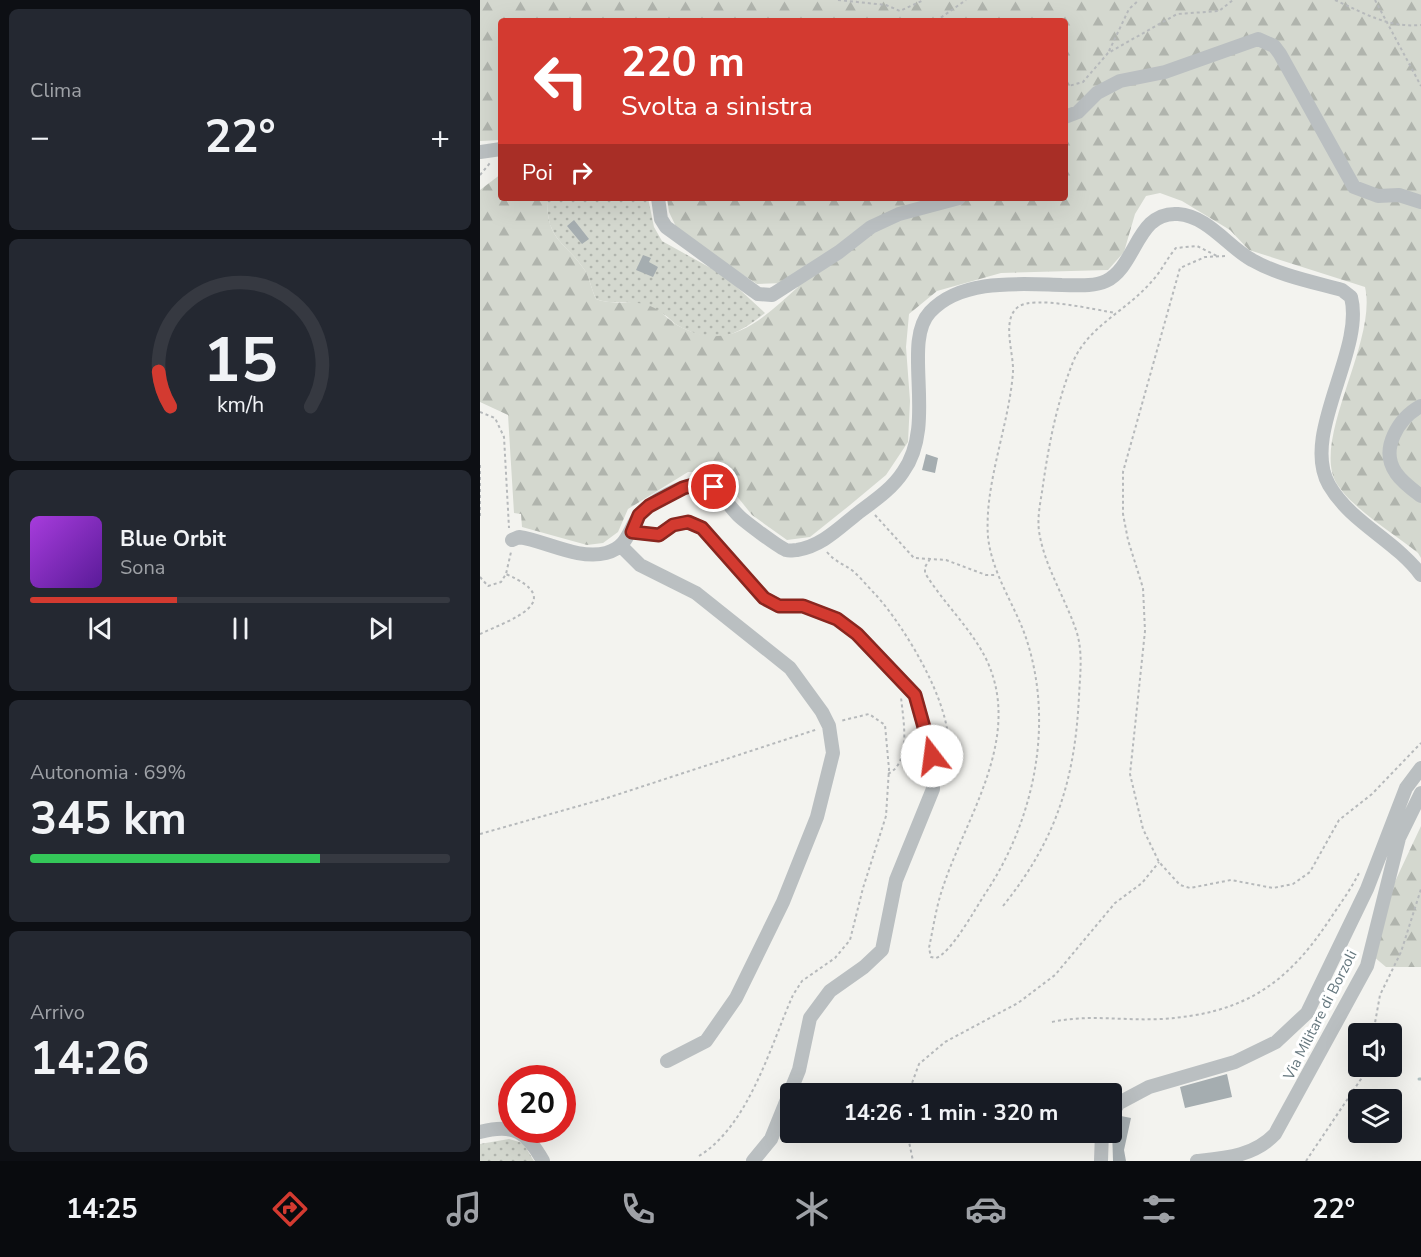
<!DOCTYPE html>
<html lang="it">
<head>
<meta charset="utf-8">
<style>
	:root { --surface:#171b24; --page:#242831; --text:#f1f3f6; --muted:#9ea1a6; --line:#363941; --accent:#d33a30 }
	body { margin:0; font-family:"Nunito Sans",sans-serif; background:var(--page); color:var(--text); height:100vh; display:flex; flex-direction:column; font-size:22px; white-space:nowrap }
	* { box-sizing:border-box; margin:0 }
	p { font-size:20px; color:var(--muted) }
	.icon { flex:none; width:33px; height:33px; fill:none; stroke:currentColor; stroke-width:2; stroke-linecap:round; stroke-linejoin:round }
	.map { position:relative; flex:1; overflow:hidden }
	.drawer { display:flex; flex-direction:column; gap:9px; padding:9px; background:#0d0f14; width:480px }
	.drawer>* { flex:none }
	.banner { position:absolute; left:18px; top:18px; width:570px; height:183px; border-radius:6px; box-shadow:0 6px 24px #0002; background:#d33a30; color:#fff; overflow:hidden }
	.controls { position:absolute; left:868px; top:1023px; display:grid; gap:12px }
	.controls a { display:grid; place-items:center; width:54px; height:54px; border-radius:6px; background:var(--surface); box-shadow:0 6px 24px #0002; font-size:30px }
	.speed { position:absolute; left:18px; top:1065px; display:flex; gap:12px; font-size:30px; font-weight:700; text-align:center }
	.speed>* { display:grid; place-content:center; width:78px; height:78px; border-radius:50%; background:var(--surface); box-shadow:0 6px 24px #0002; line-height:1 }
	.speed .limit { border:9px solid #d22; background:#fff; color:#111 }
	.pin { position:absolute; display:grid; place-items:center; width:51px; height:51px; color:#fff; margin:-26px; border:3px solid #fff; border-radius:50%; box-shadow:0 2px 6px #0007 }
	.me { position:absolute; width:66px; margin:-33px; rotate:345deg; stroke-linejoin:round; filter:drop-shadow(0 0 4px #0008) }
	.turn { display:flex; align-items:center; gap:21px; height:126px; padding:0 24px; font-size:27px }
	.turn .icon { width:78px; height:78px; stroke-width:2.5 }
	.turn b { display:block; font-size:42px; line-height:51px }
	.then { display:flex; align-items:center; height:57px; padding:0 24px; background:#0003; gap:12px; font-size:22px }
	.big { font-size:45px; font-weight:700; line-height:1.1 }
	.drawer .tile { flex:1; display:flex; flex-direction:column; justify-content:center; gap:9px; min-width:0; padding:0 21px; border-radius:9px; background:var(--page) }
	.drawer .dial { align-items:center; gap:0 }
	.dial svg { height:156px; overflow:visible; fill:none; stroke:var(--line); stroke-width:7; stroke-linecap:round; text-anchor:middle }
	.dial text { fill:var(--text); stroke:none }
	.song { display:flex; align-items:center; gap:18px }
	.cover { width:72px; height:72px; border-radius:9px; background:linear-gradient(135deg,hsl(280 70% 55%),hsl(270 70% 35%)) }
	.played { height:6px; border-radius:3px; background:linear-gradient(90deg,var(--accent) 35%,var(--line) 35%) }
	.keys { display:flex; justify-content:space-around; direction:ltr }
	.heat { display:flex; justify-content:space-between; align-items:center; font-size:33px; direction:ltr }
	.charge { height:9px; border-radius:4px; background:linear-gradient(90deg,#34c759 69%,var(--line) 0) }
	.trip { position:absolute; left:300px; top:1083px; width:342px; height:60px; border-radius:6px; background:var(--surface); box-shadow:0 6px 24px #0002; font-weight:700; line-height:60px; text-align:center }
	.dock { display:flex; height:96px; justify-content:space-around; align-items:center; background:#090b0e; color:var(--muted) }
	.dock .icon { width:42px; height:42px }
	.dock .active { color:var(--accent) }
	.dock b { font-size:27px; color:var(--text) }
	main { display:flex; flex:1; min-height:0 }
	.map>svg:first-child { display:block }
	.grass { fill:url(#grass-dots) }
	.forest { fill:url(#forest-firs) }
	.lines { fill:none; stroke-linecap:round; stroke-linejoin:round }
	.stream { stroke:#b0c0c1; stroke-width:3 }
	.building { fill:#a5adb0 }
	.path { stroke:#b6b9bb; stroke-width:2; stroke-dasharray:3 3; stroke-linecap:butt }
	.minor { stroke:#babfc1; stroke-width:14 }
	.route-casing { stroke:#89261f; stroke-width:15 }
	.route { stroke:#d33a30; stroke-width:10 }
	.labels { text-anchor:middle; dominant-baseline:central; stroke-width:6; stroke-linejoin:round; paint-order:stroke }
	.street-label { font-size:15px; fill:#65777e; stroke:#fff }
</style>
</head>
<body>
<main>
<section class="drawer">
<div class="tile"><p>Clima</p>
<div class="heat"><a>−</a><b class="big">22°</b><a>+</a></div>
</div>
<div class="tile dial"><svg viewBox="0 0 100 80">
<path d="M14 69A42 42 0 1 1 86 69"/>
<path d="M14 69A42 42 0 0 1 8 51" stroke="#d33a30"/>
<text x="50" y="56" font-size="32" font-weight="700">15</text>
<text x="50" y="72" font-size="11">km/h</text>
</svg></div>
<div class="tile">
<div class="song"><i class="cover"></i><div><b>Blue Orbit</b><p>Sona</p></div></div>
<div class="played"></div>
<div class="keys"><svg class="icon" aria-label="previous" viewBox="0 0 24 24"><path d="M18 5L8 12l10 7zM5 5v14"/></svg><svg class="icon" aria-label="pause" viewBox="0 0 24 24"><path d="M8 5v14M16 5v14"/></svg><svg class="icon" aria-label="next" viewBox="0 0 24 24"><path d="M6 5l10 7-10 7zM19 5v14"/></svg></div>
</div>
<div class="tile"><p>Autonomia · 69%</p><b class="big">345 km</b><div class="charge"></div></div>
<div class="tile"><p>Arrivo</p><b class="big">14:26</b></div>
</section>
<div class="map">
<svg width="941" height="1161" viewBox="0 0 941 1161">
	<defs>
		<pattern id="grass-dots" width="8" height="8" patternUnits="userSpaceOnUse" patternTransform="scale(1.5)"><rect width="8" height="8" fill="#d4d8cf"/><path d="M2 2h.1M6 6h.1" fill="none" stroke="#b0b4ad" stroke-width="1.8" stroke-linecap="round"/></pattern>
		<pattern id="forest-firs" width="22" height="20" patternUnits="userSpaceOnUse" patternTransform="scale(1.5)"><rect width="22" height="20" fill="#d4d8cf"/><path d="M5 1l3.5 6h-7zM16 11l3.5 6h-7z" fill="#b0b4ad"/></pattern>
	</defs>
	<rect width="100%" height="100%" fill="#f3f3ef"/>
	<path class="grass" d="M 67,198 L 168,198 L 174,227 L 182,241 L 245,276 L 285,313 C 254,338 234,346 197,325 C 192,322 188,316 183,314 C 172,309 154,302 142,302 C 132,302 126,303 116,299 C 112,291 110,280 106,272 C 85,240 67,243 67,198 Z
		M 29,1139 L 43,1143 L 54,1161 L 0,1161 L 0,1144 Z"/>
	<path class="forest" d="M 0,0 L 941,0 L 941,558 L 938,553 C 913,533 873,509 857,484 C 830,441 898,341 885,287 L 769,250 L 750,230 L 702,201 L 680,193 L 666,196 L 655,214 L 644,252 L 628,270 L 521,273 L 457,291 L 429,314 L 426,347 L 430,401 L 428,442 L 406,475 L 370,505 L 330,537 L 307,540 L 272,515 L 248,485 L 229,472 L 208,472 L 148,509 L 138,532 L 123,543 L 107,545 L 42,527 L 41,514 L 34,513 L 28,415 L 0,402 L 0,190 L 21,174 L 21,198 L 67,198 C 67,243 85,240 106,272 C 110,280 112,291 116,299 C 134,306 152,299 170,306 C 181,310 187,319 197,325 C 248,354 280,321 318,287 L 305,283 L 277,284 L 199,233 L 189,212 L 187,198 L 585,198 L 585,21 L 21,21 L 21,140 L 0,141 Z
		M 941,826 L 941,967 L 906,967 L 887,951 L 897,920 Z"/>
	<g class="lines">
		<path class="stream" d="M 939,1079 L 941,1079"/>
	</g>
	<path class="building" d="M 94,220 L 109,239 L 102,244 L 87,226 Z
		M 163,255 L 171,258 L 169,262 L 178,267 L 173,277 L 156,270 Z
		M 446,454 L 458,458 L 455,473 L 442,470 Z
		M 747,1074 L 752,1097 L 705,1108 L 700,1087 Z
		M 641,1116 L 651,1118 L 644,1150 L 646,1161 L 633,1161 L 632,1129 L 633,1122 Z"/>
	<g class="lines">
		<path class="path" d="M 358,0 L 406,5 L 420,11 L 444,0
			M 855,0 C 884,13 908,28 941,25
			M 895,0 L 941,86
			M 456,21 L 486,0
			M 629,51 L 649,9 L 659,0
			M 585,87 L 603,82 L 628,53 L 697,14 L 739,11 L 753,0
			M 0,175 L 10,163
			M 745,256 L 725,257 L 700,268 L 643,472 L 643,514 L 648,540 L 663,588 L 665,631 L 650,774 L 663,829 L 679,862 L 700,885 L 710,888 L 751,880 L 793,888 L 813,884 L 830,872 L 859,820 L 892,794 L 941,743
			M 0,412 L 15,418 L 24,437 L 29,528
			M 0,465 L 0,518
			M 395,515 L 434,558 L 466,560 L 506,575 L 517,575
			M 347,552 C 355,562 364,564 373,571 C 381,578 388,587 395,594 C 424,625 483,720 465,762
			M 450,559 L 445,567 L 445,573 C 464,604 493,630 508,663 C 542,741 485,818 462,890 C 456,908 453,929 449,948 L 451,957 L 456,958 C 472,952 495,909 505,894 C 555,819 575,721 545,635 C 533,602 512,573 508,537 C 504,484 529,426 533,372 C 534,353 521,320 538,307 C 554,295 616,310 636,313
			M 0,577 L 8,586 L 21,582 L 26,574 L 31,552
			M 0,634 C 30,620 89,601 26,574
			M 408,774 C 432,762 423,719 421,697
			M 0,834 L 127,798 L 338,729
			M 523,906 C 576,840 595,780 599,696 C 600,675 603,654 597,633 C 586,599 564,566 559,531 C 557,516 561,500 563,485 C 569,443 577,402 593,362 C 608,326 648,310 672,281 C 681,272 687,258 696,248 L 717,246 L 737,256
			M 572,1022 C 609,1014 643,1021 681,1019 C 762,1014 806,986 850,919 C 860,904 871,889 879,873
			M 893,1034 L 900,995 L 921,952 L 941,889
			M 428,1094 L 439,1064 L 465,1042 L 538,1003 L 575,975 L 635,903 L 662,883 L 679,862
			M 427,1132 L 433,1161
			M 219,1156 C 269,1125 290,1047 313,995 L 322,981 L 355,958 L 370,940 L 383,888 L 406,816 L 409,769 L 405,725 L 389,714 L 360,721
			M 826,1161 L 881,1079 L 883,1066"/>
		<path class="minor" d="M 585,117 L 598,112 L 617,93 L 640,81 L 685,72 L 778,39 L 794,46 L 800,54 L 874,187 L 898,196 L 919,195 L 941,202
			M 0,152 L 21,149
			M 178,198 L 181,219 L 186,227 L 271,289 L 278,294 L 292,295 L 359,252 L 391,227 L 419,214 L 479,198
			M 941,406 C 919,418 899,449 916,473 C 922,482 933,490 941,496
			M 152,532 L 179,535 L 193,525 L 208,522 L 222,528 L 284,598 L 299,606 L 323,606 L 357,619 L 377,634 L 435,695 L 452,756 L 453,789 L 416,880 L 402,950 L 384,967 L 350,991 L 330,1018 L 319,1070 L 291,1139 L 273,1161
			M 32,540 L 39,537 C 66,541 98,560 126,553 C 149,547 148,529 161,513 C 172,501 203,484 220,484 C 236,483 246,503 257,514 C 262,520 300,548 306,550 C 310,551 314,550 317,550 C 342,546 359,528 378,513 C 394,501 412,489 423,472 C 458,424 421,343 450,312 C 481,278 540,284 582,285 C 596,285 613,287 626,281 C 657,266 656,211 698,214 C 728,216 748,247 772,260 C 798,275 833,282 862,290 L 871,297 C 885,350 820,435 849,485 C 871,523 915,540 941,575
			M 141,546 L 160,565 L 216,593 L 310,668 L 342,712 L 349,726 L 353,753 L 337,817 L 303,902 L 256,998 L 226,1041 L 187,1061
			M 632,1113 L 639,1103 L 669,1087 L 755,1062 L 796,1042 L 827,1013 L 887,889 L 926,788 L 941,768
			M 0,1132 C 34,1123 47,1132 63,1161
			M 621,1161 L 622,1132
			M 717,1161 C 746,1158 774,1156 795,1134 L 887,966 L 919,838 L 941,793"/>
	</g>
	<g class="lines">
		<defs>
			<path id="route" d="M 234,487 L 220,483 L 203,488 L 169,506 L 159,515 L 152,532 L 179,535 L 193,525 L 208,522 L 222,528 L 284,598 L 299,606 L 323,606 L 357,619 L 377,634 L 435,695 L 452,756"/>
		</defs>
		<use href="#route" class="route-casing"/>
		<use href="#route" class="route"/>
	</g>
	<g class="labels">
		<g class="street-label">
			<text transform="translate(840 1015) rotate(-63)">Via Militare di Borzoli</text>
		</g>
	</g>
</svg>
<div class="controls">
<a><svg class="icon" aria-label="sound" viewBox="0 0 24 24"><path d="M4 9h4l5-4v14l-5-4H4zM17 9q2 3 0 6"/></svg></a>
<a><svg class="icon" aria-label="layers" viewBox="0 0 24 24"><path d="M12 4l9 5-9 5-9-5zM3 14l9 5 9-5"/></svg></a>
</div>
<div class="speed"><div class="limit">20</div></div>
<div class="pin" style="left:234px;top:487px;background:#d93025"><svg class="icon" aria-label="arrive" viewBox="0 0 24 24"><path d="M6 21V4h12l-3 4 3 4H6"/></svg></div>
<svg class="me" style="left:452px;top:756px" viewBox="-20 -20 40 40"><circle r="19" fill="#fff"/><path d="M0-13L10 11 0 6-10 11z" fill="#d33a30"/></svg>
<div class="trip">14:26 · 1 min · 320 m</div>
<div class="banner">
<div class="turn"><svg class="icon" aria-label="left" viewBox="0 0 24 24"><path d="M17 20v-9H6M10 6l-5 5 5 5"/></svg><div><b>220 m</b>Svolta a sinistra</div></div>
<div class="then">Poi<svg class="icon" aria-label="right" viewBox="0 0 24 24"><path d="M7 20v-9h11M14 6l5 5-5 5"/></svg></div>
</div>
</div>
</main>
<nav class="dock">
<b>14:25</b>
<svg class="icon active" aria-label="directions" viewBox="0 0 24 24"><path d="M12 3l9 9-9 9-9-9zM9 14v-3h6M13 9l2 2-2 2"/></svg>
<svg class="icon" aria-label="music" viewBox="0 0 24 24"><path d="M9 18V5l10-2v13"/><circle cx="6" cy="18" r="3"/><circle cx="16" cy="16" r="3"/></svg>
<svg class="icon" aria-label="phone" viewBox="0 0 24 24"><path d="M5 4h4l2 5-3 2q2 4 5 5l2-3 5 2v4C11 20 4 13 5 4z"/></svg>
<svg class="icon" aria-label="climate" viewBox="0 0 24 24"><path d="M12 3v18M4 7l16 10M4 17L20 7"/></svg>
<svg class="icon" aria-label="car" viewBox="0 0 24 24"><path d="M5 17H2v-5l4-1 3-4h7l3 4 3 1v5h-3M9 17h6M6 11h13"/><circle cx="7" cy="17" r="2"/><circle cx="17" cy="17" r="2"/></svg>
<svg class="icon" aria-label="filters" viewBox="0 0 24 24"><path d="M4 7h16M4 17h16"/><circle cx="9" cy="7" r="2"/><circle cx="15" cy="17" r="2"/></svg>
<b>22°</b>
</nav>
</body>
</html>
